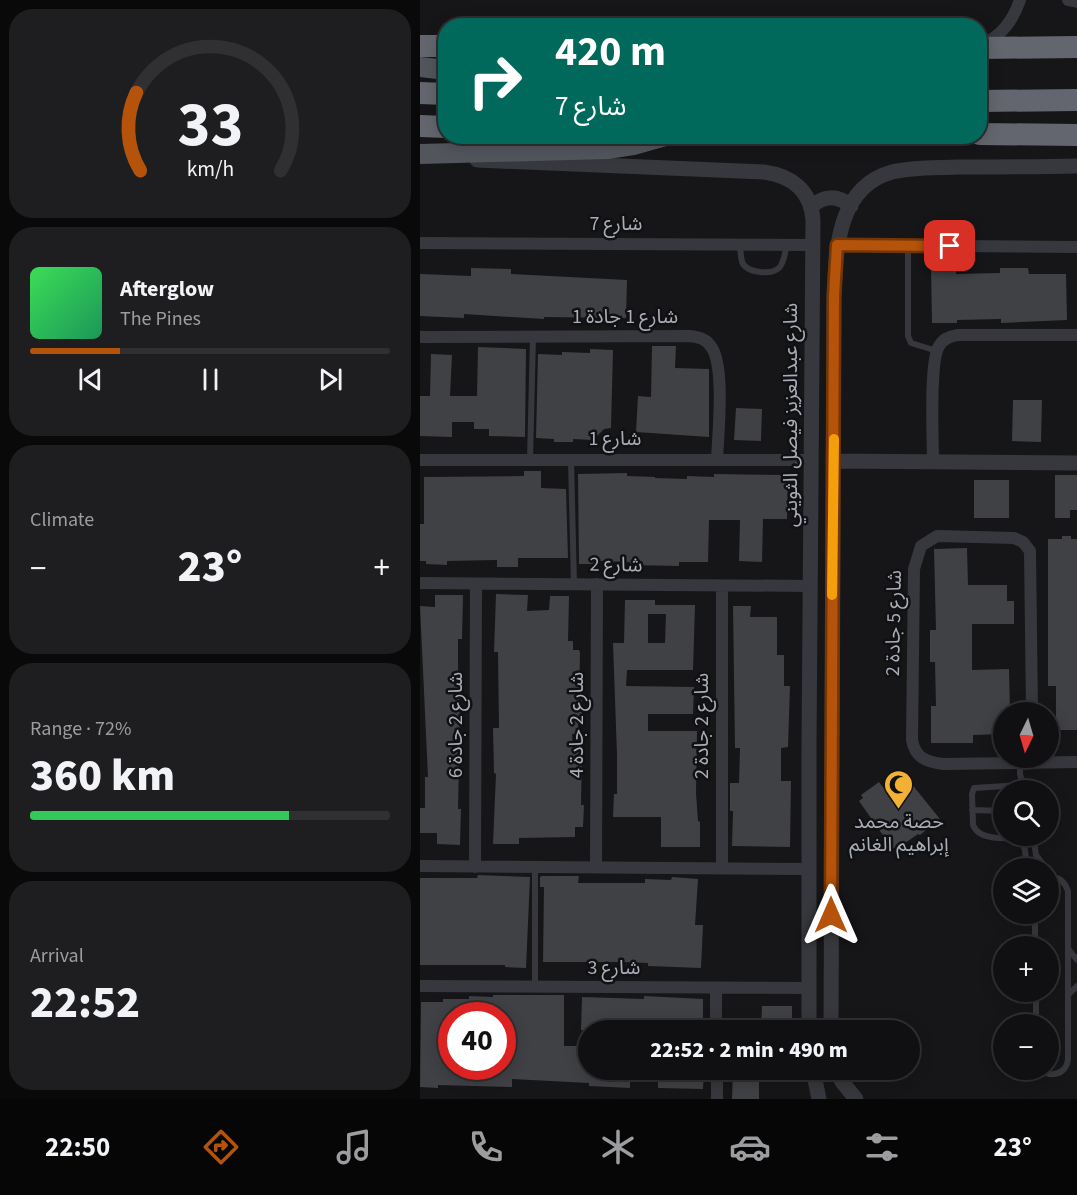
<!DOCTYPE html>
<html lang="en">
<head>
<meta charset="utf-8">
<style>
	:root { --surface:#101012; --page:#1e1e20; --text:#f1f3f6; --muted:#9c9d9f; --line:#303032; --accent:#b45309 }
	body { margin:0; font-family:"Source Sans 3","Noto Sans Arabic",sans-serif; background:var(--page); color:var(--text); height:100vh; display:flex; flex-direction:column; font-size:22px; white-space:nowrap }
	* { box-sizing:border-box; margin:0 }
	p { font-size:20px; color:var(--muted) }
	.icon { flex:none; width:33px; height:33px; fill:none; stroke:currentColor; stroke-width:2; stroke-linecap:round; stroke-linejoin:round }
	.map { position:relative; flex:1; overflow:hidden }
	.side { display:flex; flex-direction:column; gap:9px; padding:9px; background:#09090a; width:420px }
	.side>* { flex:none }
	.top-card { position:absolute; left:18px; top:18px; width:549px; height:126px; border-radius:24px; box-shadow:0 3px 15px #0003,0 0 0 2px var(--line); background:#00695c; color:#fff; overflow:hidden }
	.needle { width:39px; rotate:185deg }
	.controls { position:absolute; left:573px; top:702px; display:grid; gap:12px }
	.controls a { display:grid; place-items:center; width:66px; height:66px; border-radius:50%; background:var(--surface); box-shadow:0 3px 15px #0003,0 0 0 2px var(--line); font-size:30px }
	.speed { position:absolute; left:18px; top:1002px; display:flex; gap:12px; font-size:30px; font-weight:700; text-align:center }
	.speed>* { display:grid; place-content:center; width:78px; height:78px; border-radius:50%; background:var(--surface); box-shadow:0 3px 15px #0003,0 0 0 2px var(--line); line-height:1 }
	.speed .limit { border:9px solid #d22; background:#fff; color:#111 }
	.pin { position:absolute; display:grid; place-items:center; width:51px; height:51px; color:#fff; margin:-26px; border-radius:12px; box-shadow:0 3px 9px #0006 }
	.me { position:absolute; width:66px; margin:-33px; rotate:0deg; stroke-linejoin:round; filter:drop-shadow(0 0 4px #0008) }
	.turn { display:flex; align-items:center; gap:21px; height:126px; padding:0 18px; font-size:27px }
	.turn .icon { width:78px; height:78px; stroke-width:2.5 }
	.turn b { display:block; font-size:42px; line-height:51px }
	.big { font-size:45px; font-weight:800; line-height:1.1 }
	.side .tile { flex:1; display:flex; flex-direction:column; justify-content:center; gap:9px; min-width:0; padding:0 21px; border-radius:24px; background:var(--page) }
	.side .dial { align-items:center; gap:0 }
	.dial svg { height:156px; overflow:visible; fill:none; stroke:var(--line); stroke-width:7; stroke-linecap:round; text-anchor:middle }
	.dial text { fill:var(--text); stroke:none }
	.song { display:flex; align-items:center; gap:18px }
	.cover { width:72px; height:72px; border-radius:9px; background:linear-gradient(135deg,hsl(130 70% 55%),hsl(150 70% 35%)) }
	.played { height:6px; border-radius:3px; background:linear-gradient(90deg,var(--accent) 25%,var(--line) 25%) }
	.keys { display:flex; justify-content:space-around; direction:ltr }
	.heat { display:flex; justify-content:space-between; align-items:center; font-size:33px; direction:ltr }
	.charge { height:9px; border-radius:4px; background:linear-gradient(90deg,#34c759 72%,var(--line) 0) }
	.trip { position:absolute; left:158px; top:1020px; width:342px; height:60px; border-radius:30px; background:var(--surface); box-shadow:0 3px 15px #0003,0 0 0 2px var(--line); font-weight:800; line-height:60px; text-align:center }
	.tabs { display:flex; height:96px; justify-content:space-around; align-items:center; background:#060607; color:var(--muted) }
	.tabs .icon { width:42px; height:42px }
	.tabs .current { color:var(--accent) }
	.tabs b { font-size:27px; color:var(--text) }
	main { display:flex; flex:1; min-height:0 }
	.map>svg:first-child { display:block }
	.building { fill:#404145; fill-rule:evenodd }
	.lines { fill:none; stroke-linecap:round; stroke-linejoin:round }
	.service { stroke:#37383d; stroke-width:6 }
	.minor { stroke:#37383d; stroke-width:12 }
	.tertiary { stroke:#37383d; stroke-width:15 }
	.primary { stroke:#53555c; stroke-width:20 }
	.motorway { stroke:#63666e; stroke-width:22 }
	.route-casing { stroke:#753606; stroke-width:15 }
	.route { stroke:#b45309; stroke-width:10 }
	.slow { stroke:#f59e0b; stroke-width:10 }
	.labels { text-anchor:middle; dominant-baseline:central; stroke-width:5; stroke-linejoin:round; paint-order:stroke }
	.street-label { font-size:20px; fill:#a8adb8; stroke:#111113 }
	.poi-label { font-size:20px; fill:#a8adb8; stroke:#111113 }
</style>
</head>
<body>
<main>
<section class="side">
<div class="tile dial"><svg viewBox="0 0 100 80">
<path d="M14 69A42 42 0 1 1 86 69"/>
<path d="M14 69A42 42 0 0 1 12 29" stroke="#b45309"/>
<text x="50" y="56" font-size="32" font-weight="700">33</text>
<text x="50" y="72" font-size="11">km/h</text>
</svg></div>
<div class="tile">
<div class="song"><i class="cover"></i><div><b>Afterglow</b><p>The Pines</p></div></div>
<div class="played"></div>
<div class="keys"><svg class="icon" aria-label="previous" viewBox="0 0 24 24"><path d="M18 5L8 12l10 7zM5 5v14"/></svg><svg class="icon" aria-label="pause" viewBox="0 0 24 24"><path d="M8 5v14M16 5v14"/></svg><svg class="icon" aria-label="next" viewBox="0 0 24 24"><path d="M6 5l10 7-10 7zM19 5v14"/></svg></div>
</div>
<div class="tile"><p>Climate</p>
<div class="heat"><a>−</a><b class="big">23°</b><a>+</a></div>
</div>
<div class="tile"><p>Range · 72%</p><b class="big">360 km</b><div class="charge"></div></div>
<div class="tile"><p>Arrival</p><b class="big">22:52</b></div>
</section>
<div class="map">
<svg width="657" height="1099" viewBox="0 0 657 1099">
	<rect width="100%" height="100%" fill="#161618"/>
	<path class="building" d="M 511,267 L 536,267 L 536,274 L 580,273 L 580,268 L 608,268 L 609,274 L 646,274 L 647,320 L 581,323 L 581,319 L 537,320 L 537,323 L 512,323 Z
		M 51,268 L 91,269 L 91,274 L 207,280 L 206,318 L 124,317 L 124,319 L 44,314 L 44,318 L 0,316 L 0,274 L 51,276 Z
		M 232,346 L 256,346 L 255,368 L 289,369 L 289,437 L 216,432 L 218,396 L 231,397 Z
		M 58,347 L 106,349 L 105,437 L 69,436 L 69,429 L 54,429 L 54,422 L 32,422 L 32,437 L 0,436 L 0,396 L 10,396 L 11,354 L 32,355 L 30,396 L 57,396 Z
		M 170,349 L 193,350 L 191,428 L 184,429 L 173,440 L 153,439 L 153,442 L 134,442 L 134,439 L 116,438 L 118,354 L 142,355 L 142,352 L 170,353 Z
		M 593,400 L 622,400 L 621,442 L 592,441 Z
		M 316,408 L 342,409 L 341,441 L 314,440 Z
		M 104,471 L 121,471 L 121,488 L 146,489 L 148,558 L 98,558 L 98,567 L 77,567 L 77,560 L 27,561 L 27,565 L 6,564 L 6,561 L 0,561 L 0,524 L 4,524 L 4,477 L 104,476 Z
		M 207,473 L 207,476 L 235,477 L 235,478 L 267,479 L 267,476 L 294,477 L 294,474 L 368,475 L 367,519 L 343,519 L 342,562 L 319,561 L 320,520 L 289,520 L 288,562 L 259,562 L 259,566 L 210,565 L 210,562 L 179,561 L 179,564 L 159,564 L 158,474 Z
		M 635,475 L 657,475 L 657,510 L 650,510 L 650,518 L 635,518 Z
		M 554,480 L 589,480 L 589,518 L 554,518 Z
		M 642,536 L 651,536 L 651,539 L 657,539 L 657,730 L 636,730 L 636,686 L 628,686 L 628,539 L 642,539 Z
		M 547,548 L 548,585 L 587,585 L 587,601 L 594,601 L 594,624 L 552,624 L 552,670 L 589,669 L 590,712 L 584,712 L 584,734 L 553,735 L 553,743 L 511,743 L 511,706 L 516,706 L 515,662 L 510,662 L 510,630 L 516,630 L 514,549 Z
		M 76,594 L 108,595 L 107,611 L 129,610 L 130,596 L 149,596 L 148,641 L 153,641 L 153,650 L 159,650 L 160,653 L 159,700 L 162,700 L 162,718 L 158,718 L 158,734 L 152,734 L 153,752 L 162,752 L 161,805 L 164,805 L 163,827 L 155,827 L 155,837 L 99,838 L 99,844 L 73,844 L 76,774 L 74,773 L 73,728 L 79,728 L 78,652 L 74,652 Z
		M 15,595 L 43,595 L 42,639 L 38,639 L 38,664 L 40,723 L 38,809 L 41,809 L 40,845 L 17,844 L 17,833 L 0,833 L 0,808 L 5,808 L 5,777 L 8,777 L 0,606 L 15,607 Z
		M 205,600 L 235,600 L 235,605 L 275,605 L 273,670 L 207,670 L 206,686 L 274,687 L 273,714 L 228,714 L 228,731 L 277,731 L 276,793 L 278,821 L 280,822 L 280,847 L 241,847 L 241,817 L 193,817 L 194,794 L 197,794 L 197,755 L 193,643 L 204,643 ZM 228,614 L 246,614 L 245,643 L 228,643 Z
		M 313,606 L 331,606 L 330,617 L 357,617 L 357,655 L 364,655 L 364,686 L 370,686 L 368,747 L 361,748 L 361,781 L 371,781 L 370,847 L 312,846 L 313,811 L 310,811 L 310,783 L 319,783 L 320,748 L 315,748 Z
		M 459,782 L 470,797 L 490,782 L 520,819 L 500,835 L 498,834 L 478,848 L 472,848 L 439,801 L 443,798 L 441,795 Z
		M 58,875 L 110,877 L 106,968 L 85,967 L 85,965 L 0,965 L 0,878 L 57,878 Z
		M 122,876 L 159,876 L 158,883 L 225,883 L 225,879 L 251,880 L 252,877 L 278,879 L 275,925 L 283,925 L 281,968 L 228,966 L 228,963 L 201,962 L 123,962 L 124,887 L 120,887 L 120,877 Z
		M 73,995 L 144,995 L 144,1046 L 165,1046 L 164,1070 L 284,1070 L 283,1089 L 238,1088 L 238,1081 L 210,1080 L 210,1088 L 169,1086 L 169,1083 L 92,1079 L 92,1087 L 18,1085 L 18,1088 L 0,1087 L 1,1002 L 23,1002 L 23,999 L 49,999 L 49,996 L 73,997 ZM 32,1016 L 82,1016 L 82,1066 L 32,1066 Z
		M 224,996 L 283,999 L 283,1030 L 161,1030 L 162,997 L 224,999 Z
		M 342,1006 L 372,1006 L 372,1030 L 341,1030 Z
		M 313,1070 L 339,1070 L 339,1099 L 312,1099 Z"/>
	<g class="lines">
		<path class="service" d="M 320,245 C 321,251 320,258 323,264 C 329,273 351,275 359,268 C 364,263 365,252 367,245
			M 488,246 L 488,336 L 491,343 L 517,351
			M 110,460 L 113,337
			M 151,460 L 154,584
			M 600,763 L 600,774 L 604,790
			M 602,785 L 554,788 L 552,794 L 553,825 C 560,844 597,837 614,837
			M 552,810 L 584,811
			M 613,836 L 616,855 L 626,868
			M 600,837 L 605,850 L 607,868
			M 615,914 L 615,946
			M 650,951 L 657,960
			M 115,986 L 115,867
			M 616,992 L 616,1024
			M 649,994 L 657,986
			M 621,1070 L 629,1074 C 639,1075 647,1070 648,1059 L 648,891 C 645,882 639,876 628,877"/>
		<path class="minor" d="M 648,0 L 657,2
			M 564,44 C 583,34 593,20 600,0
			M 0,243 L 392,245
			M 417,245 L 657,247
			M 0,337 L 269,336 C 279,337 287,339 292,348 C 305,369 298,434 297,460
			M 0,460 L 390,460
			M 513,461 C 513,439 509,362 519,346 C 523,339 530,336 538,335 L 657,335
			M 0,583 L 391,586
			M 612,712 L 610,551 L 603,542 L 594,538 L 517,536 L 501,546 L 494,569 L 492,740 C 495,758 507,762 523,764 L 657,762
			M 0,866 L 388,869
			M 55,867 L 56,584
			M 176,867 L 177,584
			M 302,867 L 302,586
			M 0,986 L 388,988
			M 296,988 L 296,1030
			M 297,1070 L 297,1099"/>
		<path class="tertiary" d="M 57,160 L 344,172 C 373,176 391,191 393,220 L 389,748 L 389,1030
			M 391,207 C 403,195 418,195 431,206
			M 413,461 L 657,463
			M 411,1030 L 414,296 C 416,250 417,187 472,172 C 493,167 515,168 537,167 C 577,167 617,167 657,166
			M 393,1070 L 399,1099
			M 415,1070 L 423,1083 L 436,1099"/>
		<path class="primary" d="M 0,67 L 26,70
			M 0,154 L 187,149 L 213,145 L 245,136"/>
		<path class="motorway" d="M 0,46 L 26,46
			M 560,48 L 657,47
			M 0,93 L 26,94
			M 560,101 L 657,100
			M 0,126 L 26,127
			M 560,134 L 657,135"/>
	</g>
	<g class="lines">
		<defs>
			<path id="route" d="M 411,915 L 414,296 L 417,245 L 530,246"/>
		</defs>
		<use href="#route" class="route-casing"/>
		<use href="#route" class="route"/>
		<path class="slow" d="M 412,595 L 414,439"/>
	</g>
	<defs>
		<symbol id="mosque-pin" viewBox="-11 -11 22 30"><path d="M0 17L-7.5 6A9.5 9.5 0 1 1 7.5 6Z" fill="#f2b134" stroke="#111113"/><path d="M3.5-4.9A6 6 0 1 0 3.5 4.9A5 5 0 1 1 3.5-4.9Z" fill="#111"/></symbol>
	</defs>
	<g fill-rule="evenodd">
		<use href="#mosque-pin" x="462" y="768" width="33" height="45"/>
	</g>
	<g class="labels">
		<g class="street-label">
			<text x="196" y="224">شارع 7</text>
			<text x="205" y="317">شارع 1 جادة 1</text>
			<text transform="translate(371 415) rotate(-90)">شارع عبدالعزيز فيصل الثويني</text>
			<text x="195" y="439">شارع 1</text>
			<text transform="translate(196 565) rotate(1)">شارع 2</text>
			<text transform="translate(474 623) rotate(-89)">شارع 5 جادة 2</text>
			<text transform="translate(36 725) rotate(-90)">شارع 2 جادة 6</text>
			<text transform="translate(157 725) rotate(-90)">شارع 2 جادة 4</text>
			<text transform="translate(282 726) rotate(-90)">شارع 2 جادة 2</text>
			<text x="194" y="968">شارع 3</text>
		</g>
		<g class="poi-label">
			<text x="479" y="822">حصة محمد<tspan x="479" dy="23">إبراهيم الغانم</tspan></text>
		</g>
	</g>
</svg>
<div class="controls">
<a><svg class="needle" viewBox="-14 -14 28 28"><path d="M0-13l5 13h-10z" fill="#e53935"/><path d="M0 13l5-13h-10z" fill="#9c9d9f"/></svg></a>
<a><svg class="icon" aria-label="search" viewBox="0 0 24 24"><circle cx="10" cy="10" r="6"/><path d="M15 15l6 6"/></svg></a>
<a><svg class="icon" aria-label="layers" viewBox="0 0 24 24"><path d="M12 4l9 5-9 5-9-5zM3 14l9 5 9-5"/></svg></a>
<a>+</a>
<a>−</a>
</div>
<div class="speed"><div class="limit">40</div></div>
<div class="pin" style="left:530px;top:246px;background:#d93025"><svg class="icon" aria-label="arrive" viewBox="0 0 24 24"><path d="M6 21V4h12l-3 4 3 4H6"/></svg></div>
<svg class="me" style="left:411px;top:915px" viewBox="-20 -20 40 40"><path d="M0-17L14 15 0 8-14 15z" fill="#b45309" stroke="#fff" stroke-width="4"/></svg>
<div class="trip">22:52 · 2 min · 490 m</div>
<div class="top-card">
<div class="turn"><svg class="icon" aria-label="right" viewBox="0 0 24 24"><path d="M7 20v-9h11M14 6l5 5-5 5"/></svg><div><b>420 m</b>شارع 7</div></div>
</div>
</div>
</main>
<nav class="tabs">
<b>22:50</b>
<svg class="icon current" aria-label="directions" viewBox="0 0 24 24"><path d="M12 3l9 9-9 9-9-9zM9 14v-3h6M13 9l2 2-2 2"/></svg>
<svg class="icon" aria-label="music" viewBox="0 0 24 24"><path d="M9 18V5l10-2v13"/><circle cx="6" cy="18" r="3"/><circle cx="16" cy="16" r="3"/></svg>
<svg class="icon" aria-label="phone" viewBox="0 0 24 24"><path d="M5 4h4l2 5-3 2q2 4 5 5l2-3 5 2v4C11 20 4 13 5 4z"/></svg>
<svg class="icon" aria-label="climate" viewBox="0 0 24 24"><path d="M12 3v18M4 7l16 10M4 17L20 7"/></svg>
<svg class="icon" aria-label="car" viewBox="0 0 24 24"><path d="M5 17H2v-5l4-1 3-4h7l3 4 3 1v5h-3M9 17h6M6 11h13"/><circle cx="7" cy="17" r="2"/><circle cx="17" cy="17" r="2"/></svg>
<svg class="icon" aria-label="filters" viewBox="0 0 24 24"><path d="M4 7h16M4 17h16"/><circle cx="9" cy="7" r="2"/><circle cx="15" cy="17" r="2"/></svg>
<b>23°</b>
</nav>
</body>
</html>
